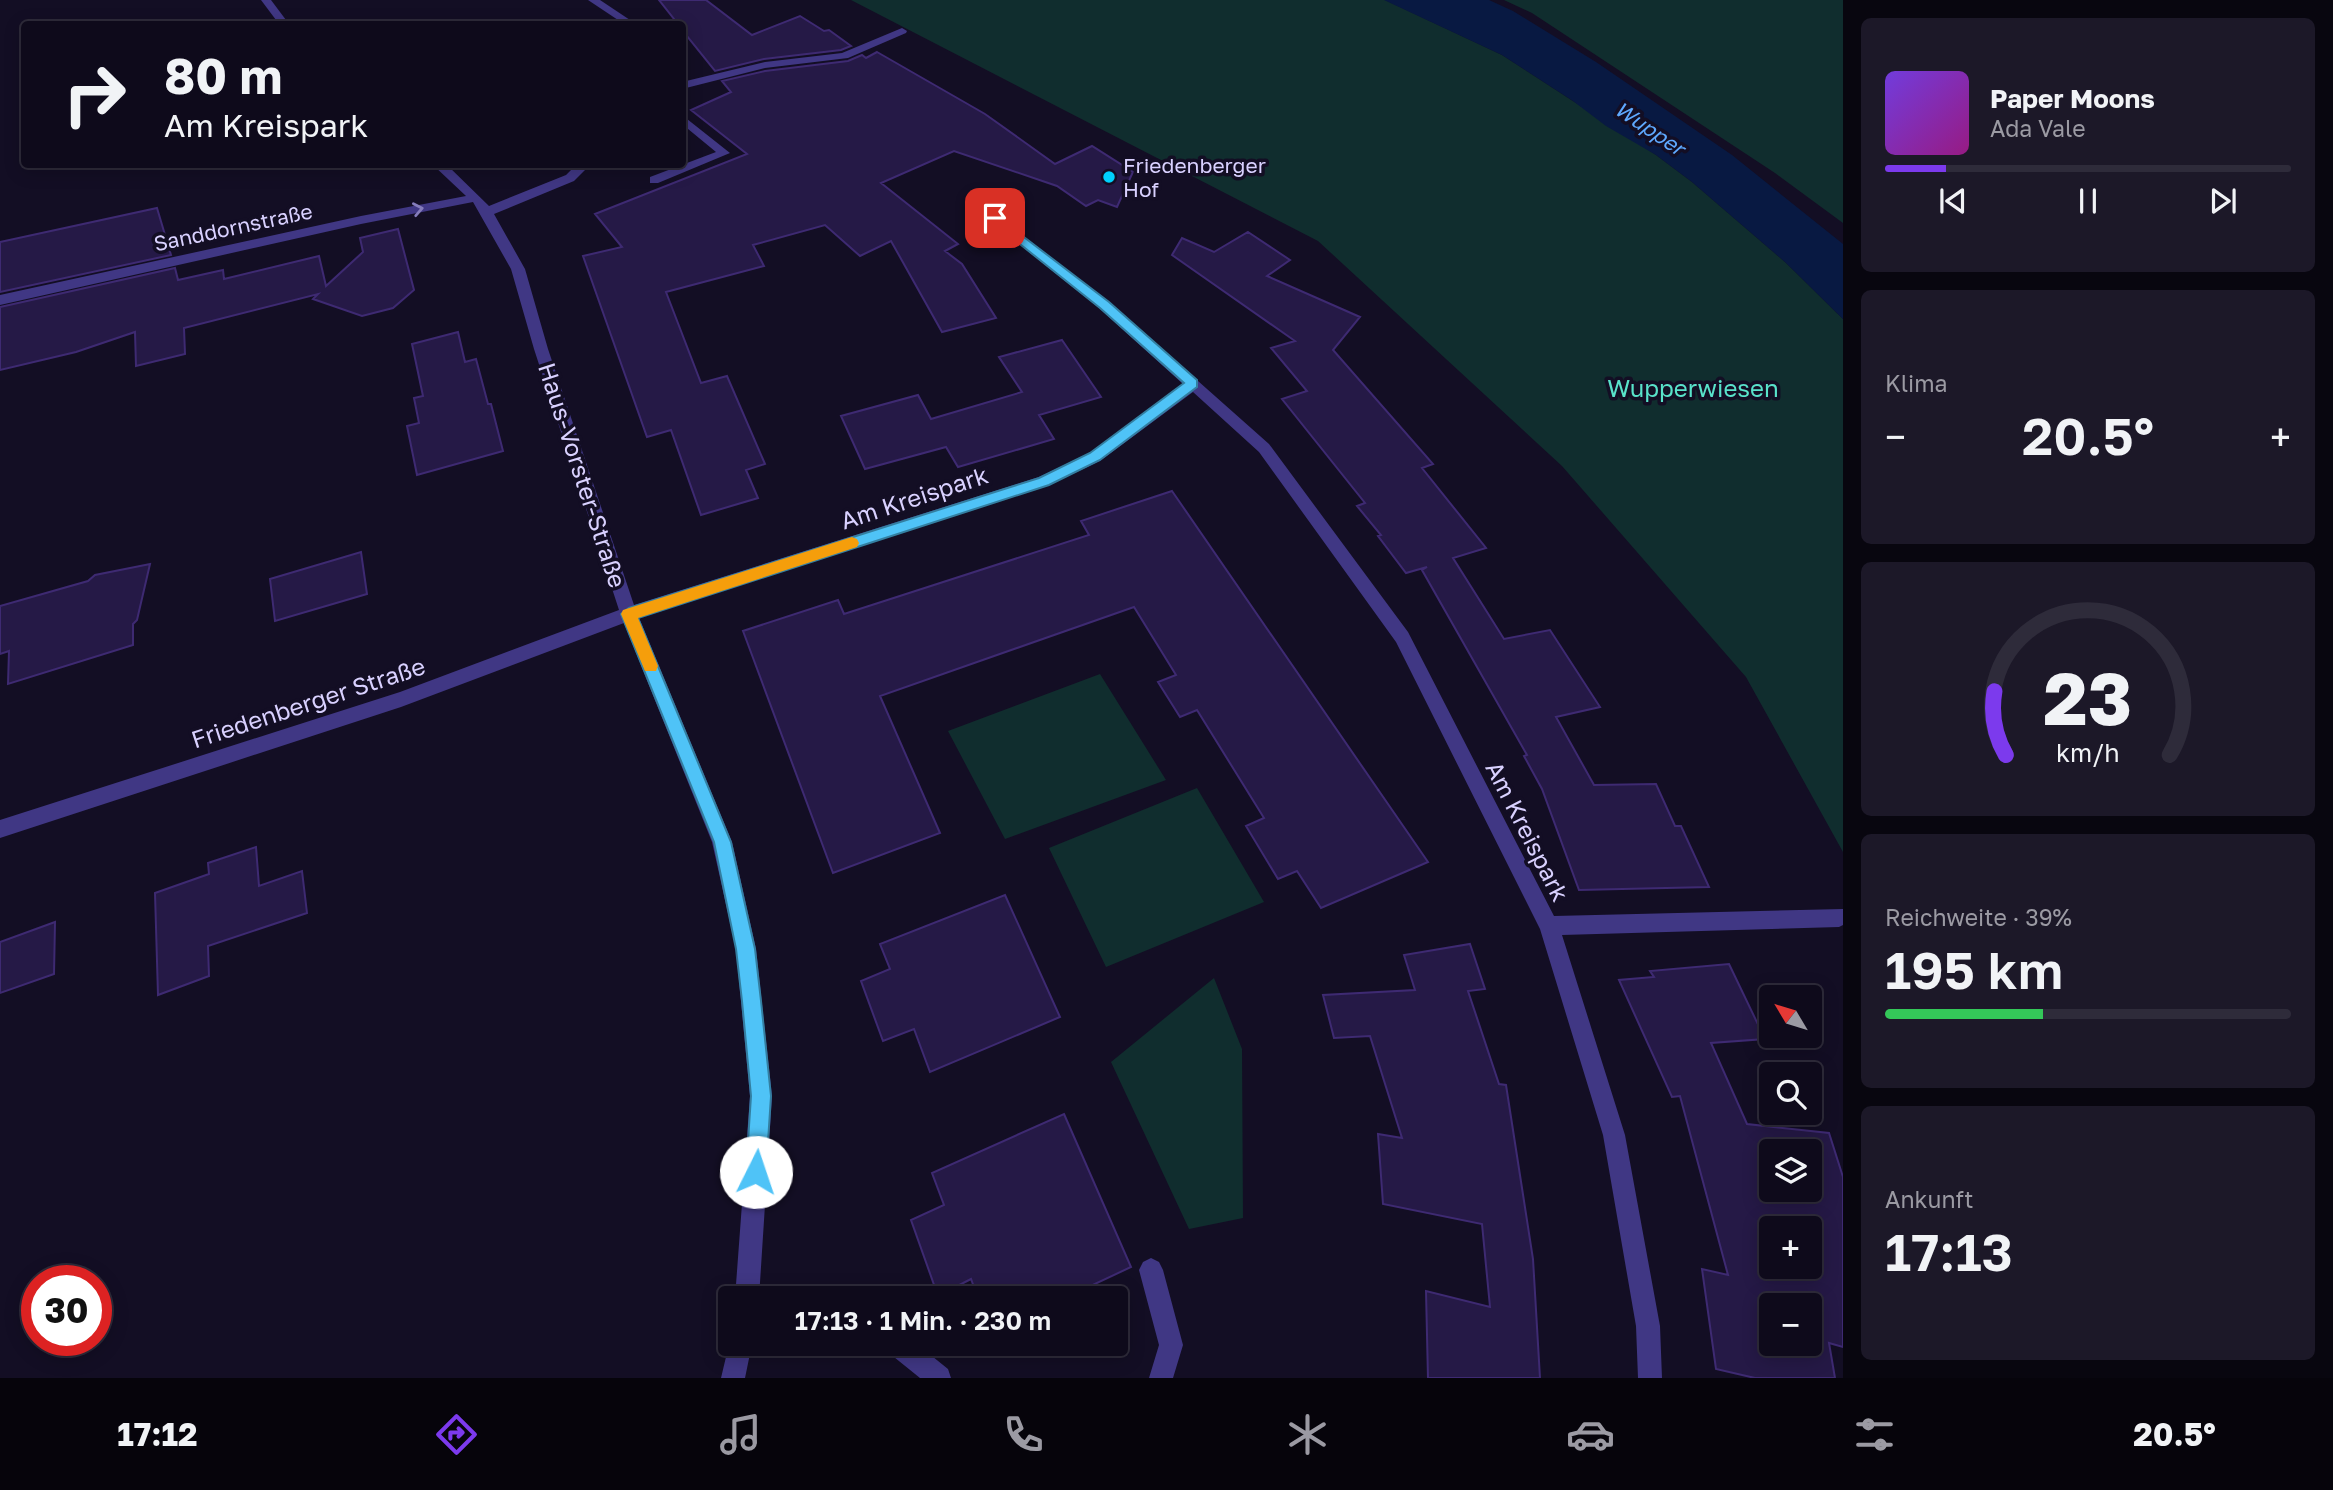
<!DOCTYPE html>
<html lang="de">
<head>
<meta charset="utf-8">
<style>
	:root { --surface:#0e0a1b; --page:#1c1828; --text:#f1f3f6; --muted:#9b9aa3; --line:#2e2b3a; --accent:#7c3aed }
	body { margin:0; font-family:"Golos Text",sans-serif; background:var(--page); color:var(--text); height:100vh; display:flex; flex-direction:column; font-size:26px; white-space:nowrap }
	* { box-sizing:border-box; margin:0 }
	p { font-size:23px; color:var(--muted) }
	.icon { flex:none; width:38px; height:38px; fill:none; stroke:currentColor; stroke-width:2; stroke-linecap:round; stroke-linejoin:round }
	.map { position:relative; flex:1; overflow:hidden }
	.panel { display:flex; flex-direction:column; gap:18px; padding:18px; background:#08060f; width:490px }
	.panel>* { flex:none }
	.banner { position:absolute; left:21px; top:21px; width:665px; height:147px; border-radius:7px; box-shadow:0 4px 18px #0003,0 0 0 2px var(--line); background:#0e0a1b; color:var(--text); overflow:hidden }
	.needle { width:46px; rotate:308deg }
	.fabs { position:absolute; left:1759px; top:985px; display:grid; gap:14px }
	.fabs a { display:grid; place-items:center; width:63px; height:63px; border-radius:7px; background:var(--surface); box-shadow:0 4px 18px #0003,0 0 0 2px var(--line); font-size:35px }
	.speed { position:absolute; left:21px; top:1265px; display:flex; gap:14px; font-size:35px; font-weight:700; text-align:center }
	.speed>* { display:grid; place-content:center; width:91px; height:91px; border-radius:50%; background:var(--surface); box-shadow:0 4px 18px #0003,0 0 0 2px var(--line); line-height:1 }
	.speed .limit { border:10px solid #d22; background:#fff; color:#111 }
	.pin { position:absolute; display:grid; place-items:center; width:60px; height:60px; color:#fff; margin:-30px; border-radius:14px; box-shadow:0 4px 10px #0006 }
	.me { position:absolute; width:77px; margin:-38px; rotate:4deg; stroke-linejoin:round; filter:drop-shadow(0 0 5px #0008) }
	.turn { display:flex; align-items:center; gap:24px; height:147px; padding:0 28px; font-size:32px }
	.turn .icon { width:91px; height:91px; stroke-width:2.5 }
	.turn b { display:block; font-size:49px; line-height:60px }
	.big { font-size:52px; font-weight:600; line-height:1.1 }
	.panel .widget { flex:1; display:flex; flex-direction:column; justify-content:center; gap:10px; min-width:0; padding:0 24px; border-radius:10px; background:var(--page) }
	.panel .dial { align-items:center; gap:0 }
	.dial svg { height:182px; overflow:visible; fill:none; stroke:var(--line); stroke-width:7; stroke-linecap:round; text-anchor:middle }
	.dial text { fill:var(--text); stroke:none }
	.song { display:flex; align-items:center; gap:21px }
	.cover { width:84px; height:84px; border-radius:10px; background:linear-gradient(135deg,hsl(260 70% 55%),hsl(310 70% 35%)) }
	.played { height:7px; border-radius:4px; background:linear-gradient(90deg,var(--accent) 15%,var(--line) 15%) }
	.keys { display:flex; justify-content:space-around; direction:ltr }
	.heat { display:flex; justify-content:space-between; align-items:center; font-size:38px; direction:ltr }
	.charge { height:10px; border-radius:5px; background:linear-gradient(90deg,#34c759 39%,var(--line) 0) }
	.trip { position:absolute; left:718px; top:1286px; width:410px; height:70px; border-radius:7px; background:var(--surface); box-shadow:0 4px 18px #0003,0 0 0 2px var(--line); font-weight:600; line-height:70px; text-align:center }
	.dock { display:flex; height:112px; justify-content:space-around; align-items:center; background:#06040b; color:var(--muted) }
	.dock .icon { width:49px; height:49px }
	.dock .current { color:var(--accent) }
	.dock b { font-size:32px; color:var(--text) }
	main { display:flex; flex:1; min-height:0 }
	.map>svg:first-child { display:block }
	.green { fill:#102d2e }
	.water { fill:#081942 }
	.building { fill:#251946; stroke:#3e2a72; stroke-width:2; fill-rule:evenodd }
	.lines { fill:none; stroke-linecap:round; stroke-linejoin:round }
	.minor { fill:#403784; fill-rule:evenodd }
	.oneway { stroke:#857cbb }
	.route { fill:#4fc3f7; stroke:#337fa1; stroke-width:2 }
	.slow { fill:#f59e0b }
	.poi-dot { fill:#00d0fc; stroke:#130e24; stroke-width:2.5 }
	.labels { text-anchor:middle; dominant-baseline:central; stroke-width:7; stroke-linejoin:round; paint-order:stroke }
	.far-water-label { font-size:21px; font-style:italic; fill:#5fa9ff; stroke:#130e24 }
	.far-poi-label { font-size:21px; fill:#d9d1ff; stroke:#130e24; text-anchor:start }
	.far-street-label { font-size:21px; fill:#d9d1ff; stroke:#130e24 }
	.park-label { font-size:24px; fill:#59e2ca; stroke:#130e24 }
	.street-label { font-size:24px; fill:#d9d1ff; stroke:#130e24 }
</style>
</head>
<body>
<main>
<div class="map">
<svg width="1843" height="1378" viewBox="0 0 1843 1378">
	<rect width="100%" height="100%" fill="#130e24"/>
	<path class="green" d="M 851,0 L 1385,0 L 1502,55 L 1656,155 L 1692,182 L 1785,262 L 1843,319 L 1843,852 L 1746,677 L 1562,466 L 1318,241 Z
		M 1504,0 L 1843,0 L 1843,223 L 1775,173 L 1532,13 Z
		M 1100,674 L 1166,780 L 1005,839 L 948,731 Z
		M 1197,788 L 1264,902 L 1106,967 L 1049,848 Z
		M 1214,978 L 1242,1049 L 1243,1218 L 1189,1229 L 1111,1062 Z"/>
	<path class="water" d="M 1384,0 L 1489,0 L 1513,11 L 1596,62 L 1732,155 L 1843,244 L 1843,319 L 1785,262 L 1692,182 L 1656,155 L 1606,126 L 1573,101 L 1502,55 Z"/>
	<path class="building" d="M 659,0 L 706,0 L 752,35 L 800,16 L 824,31 L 829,30 L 851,46 L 841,50 L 764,59 L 715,71 L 682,30 L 682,24 L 678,24 Z
		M 877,52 L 985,114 L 1055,164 L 1092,146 L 1133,172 L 1117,207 L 1098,200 L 1086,206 L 1057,186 L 954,151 L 881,183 L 958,244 L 945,251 L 962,264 L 996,318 L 942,332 L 891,241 L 860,256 L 825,225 L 753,245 L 764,266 L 666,292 L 701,383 L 727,376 L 765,464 L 746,470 L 758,498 L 701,515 L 671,430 L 647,437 L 606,321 L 583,256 L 622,247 L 595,214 L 747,154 L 691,110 L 731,92 L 722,81 L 765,71 L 848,61 L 862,55 L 866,58 Z
		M 157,208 L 171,255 L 0,292 L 0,242 Z
		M 398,229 L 414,290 L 393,308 L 362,316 L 313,299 L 318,294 L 184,328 L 185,354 L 136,366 L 135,332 L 76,352 L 0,370 L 0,307 L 175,268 L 178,280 L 223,270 L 224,279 L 319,256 L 326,286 L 363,252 L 360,238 Z
		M 1248,232 L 1290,260 L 1267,276 L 1360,317 L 1333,350 L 1433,464 L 1422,468 L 1486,548 L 1453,558 L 1504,639 L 1550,630 L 1600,707 L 1556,717 L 1594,785 L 1656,784 L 1675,826 L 1681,826 L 1709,887 L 1579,890 L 1542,789 L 1524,756 L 1527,755 L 1422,570 L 1427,567 L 1406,573 L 1378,536 L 1381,535 L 1357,506 L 1365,503 L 1282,399 L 1307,391 L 1271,348 L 1295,341 L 1172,255 L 1182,238 L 1214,252 Z
		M 458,332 L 465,362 L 476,359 L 488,404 L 491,404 L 503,451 L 417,475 L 407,426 L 419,423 L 414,398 L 423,396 L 412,344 Z
		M 1062,340 L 1101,397 L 1039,415 L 1054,439 L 958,467 L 946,447 L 865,469 L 841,416 L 918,395 L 931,419 L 1022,392 L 999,357 Z
		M 1172,491 L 1428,862 L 1321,908 L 1297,871 L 1278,879 L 1246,826 L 1264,818 L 1197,710 L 1180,717 L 1158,682 L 1176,675 L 1134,607 L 880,696 L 940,833 L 833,873 L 743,631 L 838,600 L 844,614 L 1089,535 L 1081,521 Z
		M 361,552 L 367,594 L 275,621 L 270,579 Z
		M 150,564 L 137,620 L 133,624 L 133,645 L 8,684 L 9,651 L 0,654 L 0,606 L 88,581 L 95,575 Z
		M 256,847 L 259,886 L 302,871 L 307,913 L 208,946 L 209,976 L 158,995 L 155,893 L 209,874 L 208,863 Z
		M 1005,895 L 1060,1017 L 930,1072 L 914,1029 L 883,1041 L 861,981 L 890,969 L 880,944 Z
		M 55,922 L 54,974 L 0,993 L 0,942 Z
		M 1470,944 L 1485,989 L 1468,991 L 1499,1084 L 1506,1085 L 1533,1259 L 1540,1378 L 1428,1378 L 1426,1291 L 1490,1307 L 1482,1224 L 1383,1204 L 1378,1134 L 1402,1138 L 1370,1036 L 1334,1038 L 1323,995 L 1415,990 L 1404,955 Z
		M 1729,964 L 1765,1039 L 1711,1043 L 1747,1124 L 1829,1133 L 1843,1177 L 1843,1347 L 1829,1343 L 1835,1378 L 1755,1378 L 1716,1369 L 1702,1269 L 1728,1275 L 1680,1096 L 1672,1097 L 1619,980 L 1654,977 L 1650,971 ZM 1771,1152 L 1810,1152 L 1810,1190 L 1771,1190 ZM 1771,1228 L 1810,1228 L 1810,1267 L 1771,1267 ZM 1771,1306 L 1810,1306 L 1810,1344 L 1771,1344 Z
		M 1064,1114 L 1131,1267 L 1065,1298 L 978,1298 L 971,1279 L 938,1296 L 911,1220 L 944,1205 L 932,1173 Z"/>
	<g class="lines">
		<path class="minor" d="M 261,0 L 271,0 L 289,24 L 279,24 Z
			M 588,0 L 600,0 L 636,24 L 624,24 Z
			M 902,28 L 907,31 L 906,33 L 848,58 L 765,68 L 682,89 L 682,82 L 765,62 L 842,53 Z
			M 682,115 L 730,153 L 658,183 L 650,183 L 650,177 L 716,152 L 682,124 Z
			M 432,164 L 446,164 L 489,206 L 566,175 L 577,164 L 591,164 L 574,181 L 494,214 L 525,269 L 548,349 L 634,605 L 1039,477 L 1090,453 L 1183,384 L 1099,308 L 969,204 L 967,201 L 973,197 L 1109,302 L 1269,444 L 1408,632 L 1554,916 L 1843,909 L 1843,925 L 1839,927 L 1562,935 L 1625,1135 L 1660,1326 L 1662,1378 L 1638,1378 L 1636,1326 L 1603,1135 L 1540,929 L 1396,642 L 1259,452 L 1193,392 L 1100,461 L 1049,485 L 639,618 L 732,842 L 756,949 L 772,1096 L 759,1298 L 735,1298 L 750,1096 L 736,949 L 712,842 L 624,623 L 401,707 L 0,838 L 0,820 L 400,692 L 619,610 L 534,349 L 511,269 L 473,202 L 361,224 L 0,305 L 0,295 L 361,216 L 466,196 Z
			M 1151,1258 L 1159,1262 L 1163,1270 L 1183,1345 L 1173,1378 L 1149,1378 L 1159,1345 L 1139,1270 L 1143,1262 Z
			M 730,1340 L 730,1344 L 752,1344 L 745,1378 L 721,1378 Z
			M 886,1344 L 917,1344 L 948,1369 L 951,1378 L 920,1378 L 889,1353 Z"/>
	</g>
	<defs><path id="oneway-chevron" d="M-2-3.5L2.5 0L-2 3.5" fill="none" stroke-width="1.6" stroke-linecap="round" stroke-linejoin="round" transform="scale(1.75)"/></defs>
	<use class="oneway" href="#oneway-chevron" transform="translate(418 209) rotate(-11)"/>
	<path class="route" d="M 995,215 L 1109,302 L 1197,380 L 1197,387 L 1100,460 L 1049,485 L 638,618 L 731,842 L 755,949 L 761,1001 L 771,1096 L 766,1172 L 763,1179 L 756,1182 L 749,1179 L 746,1172 L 751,1096 L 742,1001 L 736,949 L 714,842 L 621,614 L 629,608 L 1039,478 L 1090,453 L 1184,383 L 1100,308 L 991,221 L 991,216 Z"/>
	<path class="slow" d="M 852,537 L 857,539 L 859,543 L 857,547 L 638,618 L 658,666 L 656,671 L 645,671 L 621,614 L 623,610 Z"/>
	<circle class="poi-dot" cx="1109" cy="177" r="7"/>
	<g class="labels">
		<g class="far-water-label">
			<text transform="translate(1650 128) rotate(34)">Wupper</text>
		</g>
		<g class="far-poi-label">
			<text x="1123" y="165">Friedenberger<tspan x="1123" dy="24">Hof</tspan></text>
		</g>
		<g class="far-street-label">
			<text transform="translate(233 227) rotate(-12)">Sanddornstraße</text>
		</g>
		<g class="park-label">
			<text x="1693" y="387">Wupperwiesen</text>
		</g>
		<g class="street-label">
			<text transform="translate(583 475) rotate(72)">Haus-Vorster-Straße</text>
			<text transform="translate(914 497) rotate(-18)">Am Kreispark</text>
			<text transform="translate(308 702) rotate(-18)">Friedenberger Straße</text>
			<text transform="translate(1528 831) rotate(63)">Am Kreispark</text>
		</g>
	</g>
</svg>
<div class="fabs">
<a><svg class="needle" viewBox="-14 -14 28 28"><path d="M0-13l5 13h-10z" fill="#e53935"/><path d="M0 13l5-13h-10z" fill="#9b9aa3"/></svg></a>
<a><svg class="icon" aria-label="search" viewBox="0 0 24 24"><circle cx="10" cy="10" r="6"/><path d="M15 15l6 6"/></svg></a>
<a><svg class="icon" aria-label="layers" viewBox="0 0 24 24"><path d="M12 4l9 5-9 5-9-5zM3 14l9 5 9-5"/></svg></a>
<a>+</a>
<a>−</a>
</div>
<div class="speed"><div class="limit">30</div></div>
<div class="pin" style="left:995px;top:218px;background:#d93025"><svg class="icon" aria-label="arrive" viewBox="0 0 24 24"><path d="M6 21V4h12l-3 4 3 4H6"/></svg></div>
<svg class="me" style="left:756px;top:1172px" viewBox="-20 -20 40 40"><circle r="19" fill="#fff"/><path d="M0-13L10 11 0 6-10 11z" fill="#4fc3f7"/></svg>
<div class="trip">17:13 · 1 Min. · 230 m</div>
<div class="banner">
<div class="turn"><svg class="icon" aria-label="right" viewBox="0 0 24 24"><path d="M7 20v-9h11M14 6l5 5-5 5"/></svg><div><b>80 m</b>Am Kreispark</div></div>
</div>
</div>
<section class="panel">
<div class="widget">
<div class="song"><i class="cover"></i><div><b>Paper Moons</b><p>Ada Vale</p></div></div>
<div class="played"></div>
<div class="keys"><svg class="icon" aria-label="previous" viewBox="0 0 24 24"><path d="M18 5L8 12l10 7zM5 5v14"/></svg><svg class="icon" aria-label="pause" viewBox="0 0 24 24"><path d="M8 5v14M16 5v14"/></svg><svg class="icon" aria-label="next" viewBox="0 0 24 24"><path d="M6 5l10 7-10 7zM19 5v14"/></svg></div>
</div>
<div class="widget"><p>Klima</p>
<div class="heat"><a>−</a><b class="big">20.5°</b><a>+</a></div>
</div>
<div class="widget dial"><svg viewBox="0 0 100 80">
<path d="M14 69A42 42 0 1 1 86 69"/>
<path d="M14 69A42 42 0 0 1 9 41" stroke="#7c3aed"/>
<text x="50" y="56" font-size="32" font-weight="700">23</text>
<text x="50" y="72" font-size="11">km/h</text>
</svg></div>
<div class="widget"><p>Reichweite · 39%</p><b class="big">195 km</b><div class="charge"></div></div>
<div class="widget"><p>Ankunft</p><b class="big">17:13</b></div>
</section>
</main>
<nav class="dock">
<b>17:12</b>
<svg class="icon current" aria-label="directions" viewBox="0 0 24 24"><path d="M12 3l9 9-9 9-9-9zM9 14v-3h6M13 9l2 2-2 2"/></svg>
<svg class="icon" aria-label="music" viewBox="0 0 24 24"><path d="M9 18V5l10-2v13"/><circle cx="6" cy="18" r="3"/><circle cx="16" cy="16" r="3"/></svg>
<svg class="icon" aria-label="phone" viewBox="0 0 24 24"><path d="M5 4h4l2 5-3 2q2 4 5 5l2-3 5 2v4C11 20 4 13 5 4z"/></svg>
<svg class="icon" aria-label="climate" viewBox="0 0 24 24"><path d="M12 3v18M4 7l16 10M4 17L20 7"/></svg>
<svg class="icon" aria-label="car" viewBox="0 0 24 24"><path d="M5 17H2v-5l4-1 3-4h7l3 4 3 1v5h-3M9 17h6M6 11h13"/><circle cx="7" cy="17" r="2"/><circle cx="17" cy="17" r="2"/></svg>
<svg class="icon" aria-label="filters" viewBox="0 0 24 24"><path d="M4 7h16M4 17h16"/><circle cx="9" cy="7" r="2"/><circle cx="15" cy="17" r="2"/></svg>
<b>20.5°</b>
</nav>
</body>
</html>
